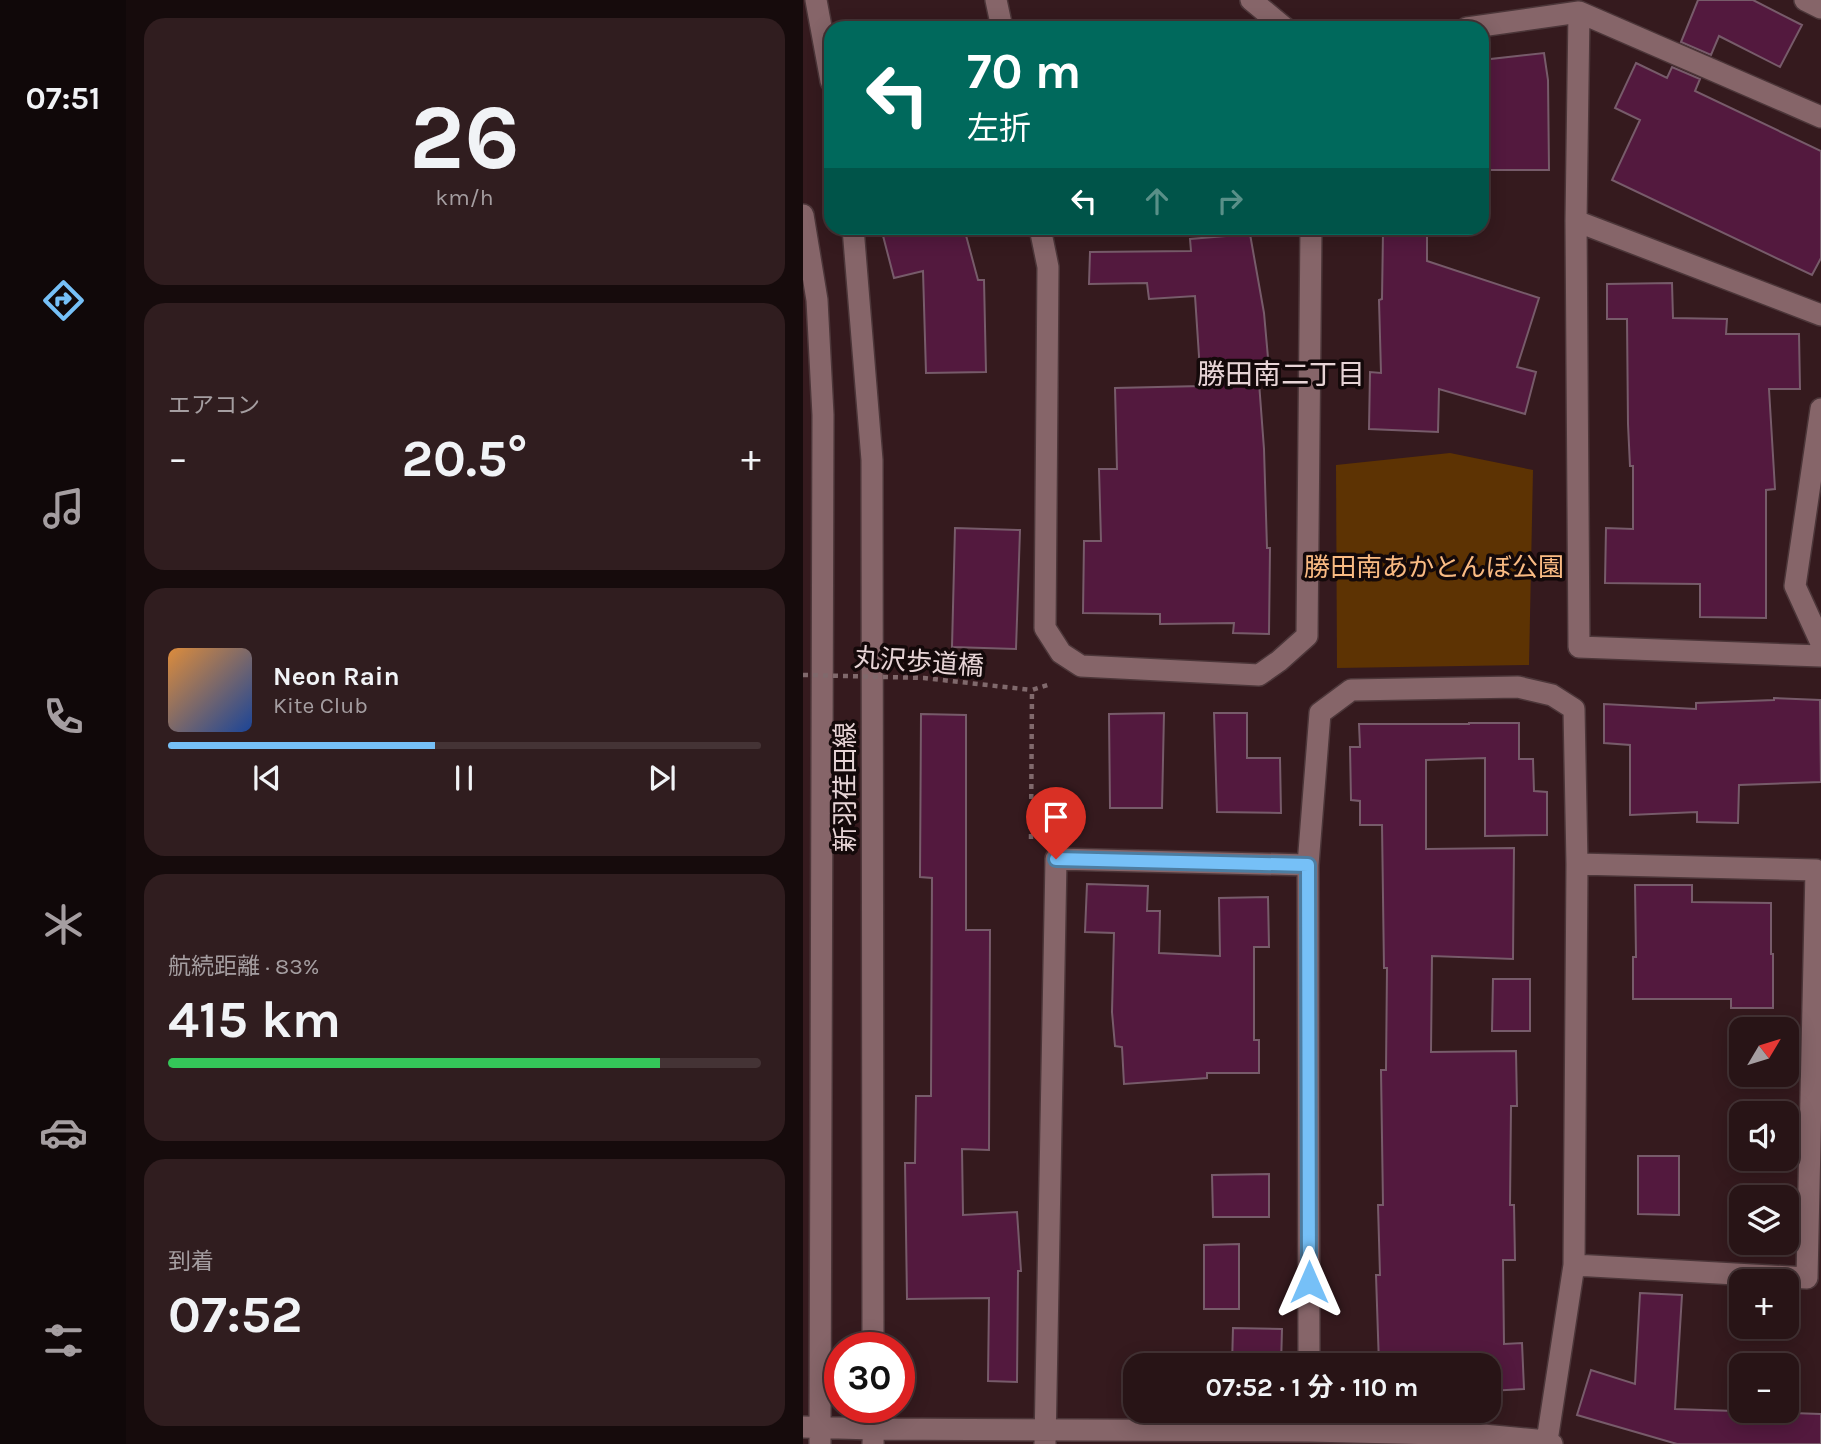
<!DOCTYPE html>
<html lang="ja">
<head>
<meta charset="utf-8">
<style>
	:root { --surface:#281416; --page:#301d1f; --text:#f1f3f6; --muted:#a59ea1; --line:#443335; --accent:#76c0f7 }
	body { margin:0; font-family:Karla,"Noto Sans JP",sans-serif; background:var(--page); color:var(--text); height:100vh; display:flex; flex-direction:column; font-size:26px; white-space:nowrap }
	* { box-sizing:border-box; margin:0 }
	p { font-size:23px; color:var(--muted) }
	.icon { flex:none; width:38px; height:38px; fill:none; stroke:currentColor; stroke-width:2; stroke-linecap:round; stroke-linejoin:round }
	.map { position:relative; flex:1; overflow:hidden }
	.panel { display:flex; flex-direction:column; gap:18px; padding:18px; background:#160b0c; width:677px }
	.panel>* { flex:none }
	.top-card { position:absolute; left:21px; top:21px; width:665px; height:214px; border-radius:21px; box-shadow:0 4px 18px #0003,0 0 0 2px var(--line); background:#00695c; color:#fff; overflow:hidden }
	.needle { width:46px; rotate:52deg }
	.controls { position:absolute; left:926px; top:1017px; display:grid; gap:14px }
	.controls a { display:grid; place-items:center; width:70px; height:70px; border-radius:14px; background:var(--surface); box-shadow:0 4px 18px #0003,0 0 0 2px var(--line); font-size:35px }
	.speed { position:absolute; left:21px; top:1332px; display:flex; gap:14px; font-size:35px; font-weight:700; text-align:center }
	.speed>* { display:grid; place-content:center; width:91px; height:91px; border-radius:50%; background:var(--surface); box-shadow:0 4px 18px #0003,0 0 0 2px var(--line); line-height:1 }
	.speed .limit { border:10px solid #d22; background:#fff; color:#111 }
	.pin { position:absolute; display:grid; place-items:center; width:60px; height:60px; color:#fff; margin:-72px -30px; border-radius:50% 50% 50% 0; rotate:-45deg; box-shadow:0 0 7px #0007 }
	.pin .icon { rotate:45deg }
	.me { position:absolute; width:77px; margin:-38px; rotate:0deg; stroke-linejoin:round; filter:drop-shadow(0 0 5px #0008) }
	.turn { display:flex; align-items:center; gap:24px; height:147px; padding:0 28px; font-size:32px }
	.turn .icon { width:91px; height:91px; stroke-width:2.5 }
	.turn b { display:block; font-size:49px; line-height:60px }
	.lanes { display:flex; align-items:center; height:66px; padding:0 28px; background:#0003; justify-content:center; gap:35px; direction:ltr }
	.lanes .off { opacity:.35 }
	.big { font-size:52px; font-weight:700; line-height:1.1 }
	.panel .card { flex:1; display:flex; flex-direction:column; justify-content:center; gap:10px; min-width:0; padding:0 24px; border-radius:21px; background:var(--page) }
	.panel .dial { align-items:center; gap:0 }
	.dial b { font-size:91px; line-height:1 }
	.song { display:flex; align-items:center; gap:21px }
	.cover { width:84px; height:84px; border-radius:10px; background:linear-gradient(135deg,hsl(30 70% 55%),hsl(220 70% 35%)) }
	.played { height:7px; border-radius:4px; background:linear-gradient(90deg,var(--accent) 45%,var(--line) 45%) }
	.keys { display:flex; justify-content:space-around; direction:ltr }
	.heat { display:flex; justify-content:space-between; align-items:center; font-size:38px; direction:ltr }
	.charge { height:10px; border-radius:5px; background:linear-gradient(90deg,#34c759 83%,var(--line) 0) }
	.trip { position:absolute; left:320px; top:1353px; width:378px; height:70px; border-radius:21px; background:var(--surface); box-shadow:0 4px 18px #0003,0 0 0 2px var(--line); font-weight:700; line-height:70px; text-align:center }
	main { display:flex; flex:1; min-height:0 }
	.dock { display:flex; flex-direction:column; width:126px; justify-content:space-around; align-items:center; background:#100809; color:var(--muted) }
	.dock .icon { width:49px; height:49px }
	.dock .on { color:var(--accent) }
	.dock b { font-size:32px; color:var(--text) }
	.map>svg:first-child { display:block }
	.green { fill:#5d3303 }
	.building { fill:#53193e; stroke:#775b6a; stroke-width:2 }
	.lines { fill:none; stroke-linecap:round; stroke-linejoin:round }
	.minor-casing { stroke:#4c3639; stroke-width:24 }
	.path { stroke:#80696c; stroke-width:4.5; stroke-dasharray:5 5; stroke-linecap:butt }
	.minor { stroke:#866569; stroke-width:21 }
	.path-bridge { stroke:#80696c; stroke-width:4.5; stroke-dasharray:5 5; stroke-linecap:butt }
	.route-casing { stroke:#4d7da1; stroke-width:18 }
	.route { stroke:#76c0f7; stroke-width:12 }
	.labels { text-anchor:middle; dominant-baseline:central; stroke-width:7; stroke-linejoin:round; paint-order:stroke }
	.park-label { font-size:26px; fill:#fabb83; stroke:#14090a }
	.street-label { font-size:26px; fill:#e7d4d6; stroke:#14090a }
	.neighbourhood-label { font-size:28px; fill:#e7d4d6; stroke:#14090a }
</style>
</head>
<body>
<main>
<nav class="dock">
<b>07:51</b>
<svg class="icon on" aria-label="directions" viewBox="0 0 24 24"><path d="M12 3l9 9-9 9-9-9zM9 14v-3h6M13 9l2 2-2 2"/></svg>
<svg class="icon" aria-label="music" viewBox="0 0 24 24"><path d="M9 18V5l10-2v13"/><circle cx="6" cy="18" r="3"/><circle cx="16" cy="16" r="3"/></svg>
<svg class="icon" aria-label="phone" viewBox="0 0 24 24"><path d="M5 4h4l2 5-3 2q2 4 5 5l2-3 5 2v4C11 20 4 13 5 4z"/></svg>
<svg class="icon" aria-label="climate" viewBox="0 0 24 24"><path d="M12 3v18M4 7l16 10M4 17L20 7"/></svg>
<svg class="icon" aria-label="car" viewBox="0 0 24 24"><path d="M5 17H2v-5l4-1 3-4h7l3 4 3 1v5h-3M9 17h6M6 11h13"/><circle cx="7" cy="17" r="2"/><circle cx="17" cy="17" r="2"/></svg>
<svg class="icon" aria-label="filters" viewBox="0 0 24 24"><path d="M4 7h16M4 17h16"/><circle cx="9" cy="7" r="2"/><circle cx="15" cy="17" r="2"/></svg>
</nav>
<section class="panel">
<div class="card dial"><b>26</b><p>km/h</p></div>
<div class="card"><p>エアコン</p>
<div class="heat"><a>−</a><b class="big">20.5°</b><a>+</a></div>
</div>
<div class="card">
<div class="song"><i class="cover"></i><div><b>Neon Rain</b><p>Kite Club</p></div></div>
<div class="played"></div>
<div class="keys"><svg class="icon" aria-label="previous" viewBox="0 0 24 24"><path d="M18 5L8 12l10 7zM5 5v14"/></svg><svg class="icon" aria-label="pause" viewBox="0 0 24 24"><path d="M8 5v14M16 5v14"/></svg><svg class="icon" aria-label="next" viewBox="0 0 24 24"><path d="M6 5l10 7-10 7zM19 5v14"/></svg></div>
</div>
<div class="card"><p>航続距離 · 83%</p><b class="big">415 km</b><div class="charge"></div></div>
<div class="card"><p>到着</p><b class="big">07:52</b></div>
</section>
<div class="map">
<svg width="1018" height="1444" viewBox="0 0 1018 1444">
	<rect width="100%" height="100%" fill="#351a1e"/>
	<path class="green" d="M 647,453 L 730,470 L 726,665 L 534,668 L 533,465 Z"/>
	<path class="building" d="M 895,0 L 950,0 L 999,25 L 977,67 L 916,36 L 908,55 L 878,42 Z
		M 741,53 L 745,80 L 746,170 L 679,170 L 679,60 Z
		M 833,63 L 864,78 L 869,67 L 897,79 L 892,91 L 1018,151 L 1018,258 L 1009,275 L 809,180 L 837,120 L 812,108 Z
		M 78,228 L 161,228 L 175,280 L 181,280 L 183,372 L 123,373 L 120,271 L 91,278 Z
		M 580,232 L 624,232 L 624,261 L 736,298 L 714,367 L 733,372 L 722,414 L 636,389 L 635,432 L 566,429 L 567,372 L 578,373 L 576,300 L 579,299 Z
		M 447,234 L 461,313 L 466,369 L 455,369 L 461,449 L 464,548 L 467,548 L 466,634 L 430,633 L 431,623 L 357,624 L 357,614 L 280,613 L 281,541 L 298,541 L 296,469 L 314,469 L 312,388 L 398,386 L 392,296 L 346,299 L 344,283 L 286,284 L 287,252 L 388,251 L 387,239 Z
		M 869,283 L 870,318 L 924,319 L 923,334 L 996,334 L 997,389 L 966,389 L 972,489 L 963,490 L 963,618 L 897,617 L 897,584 L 802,583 L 803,528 L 830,529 L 830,466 L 827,466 L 825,424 L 824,319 L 804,319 L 804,284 Z
		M 152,528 L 217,530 L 213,649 L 149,647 Z
		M 971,698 L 1017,700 L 1018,782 L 936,785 L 935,823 L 894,822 L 894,812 L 827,815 L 827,745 L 801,743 L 801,704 L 893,709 L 893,703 L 971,700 Z
		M 361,713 L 359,808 L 307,808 L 306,714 Z
		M 411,713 L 444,713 L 444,758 L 477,758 L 478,813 L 414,812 Z
		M 118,714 L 163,715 L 163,930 L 187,930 L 186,1150 L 159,1149 L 160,1215 L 214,1212 L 218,1271 L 215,1271 L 214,1382 L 185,1381 L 186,1298 L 104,1299 L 102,1163 L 112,1163 L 113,1096 L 128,1096 L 129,878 L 117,877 Z
		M 666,723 L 716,723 L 716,759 L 730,759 L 731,791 L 744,792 L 744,835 L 682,836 L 682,758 L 623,760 L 623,849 L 711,848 L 710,959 L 629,956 L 628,1052 L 713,1051 L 714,1106 L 708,1106 L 707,1205 L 711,1205 L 712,1260 L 700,1260 L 701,1344 L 719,1343 L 721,1389 L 686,1391 L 686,1365 L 576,1365 L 573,1275 L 577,1275 L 575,1205 L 580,1205 L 578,1070 L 583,1070 L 584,968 L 581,968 L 579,825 L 557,825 L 557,801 L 548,800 L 547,747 L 557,747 L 556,724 L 666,724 Z
		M 284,884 L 345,886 L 344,911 L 357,911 L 356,953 L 417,956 L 416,898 L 465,897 L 466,947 L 451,947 L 451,1040 L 456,1040 L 456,1073 L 404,1073 L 404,1078 L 321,1084 L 319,1047 L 312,1046 L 309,1012 L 311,933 L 282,932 Z
		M 832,885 L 889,885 L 889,902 L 968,903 L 968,954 L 970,954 L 970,1008 L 928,1008 L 928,999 L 830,999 L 830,957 L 833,957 Z
		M 690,979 L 727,979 L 727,1031 L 689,1031 Z
		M 835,1156 L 876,1156 L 876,1215 L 835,1214 Z
		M 466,1174 L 466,1217 L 410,1217 L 409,1175 Z
		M 436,1244 L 436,1309 L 401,1309 L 401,1245 Z
		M 837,1293 L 879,1295 L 872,1409 L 1018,1414 L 1018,1444 L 874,1444 L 774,1415 L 788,1370 L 832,1384 Z
		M 430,1328 L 479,1329 L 478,1365 L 429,1365 Z"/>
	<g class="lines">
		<defs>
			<path id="minor" d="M 13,0 L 28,81
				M 193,0 L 199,28
				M 448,0 L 482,28
				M 1002,0 L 1018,8
				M 776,12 L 773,221 L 776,647 L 1018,656
				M 664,28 L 776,12 L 1018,117
				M 0,215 L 14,300 L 20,415 L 17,1444
				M 773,221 L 1018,315
				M 50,228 L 69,460 L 70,1348
				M 237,228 L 245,267 L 242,628 L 258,653 L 278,666 L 456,675 L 476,661 L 504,636 L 508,228
				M 1018,409 L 992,586 L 1018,643
				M 771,1265 L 1004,1278 L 1013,870 L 774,864
				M 506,1365 L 505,865 L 517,713 L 548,690 L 715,687 L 749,695 L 771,709 L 774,864 L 771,1265 L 744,1441
				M 0,1427 L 71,1429 L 506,1431 L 680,1435 L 744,1441 L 749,1444
				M 70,1444 L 71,1407
				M 242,1444 L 253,859 L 505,865"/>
		</defs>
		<use href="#minor" class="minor-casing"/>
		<path class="path" d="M 228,839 L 229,690 L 248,684"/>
		<use href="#minor" class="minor"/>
		<path class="path-bridge" d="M 0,675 L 121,678 L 229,690"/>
	</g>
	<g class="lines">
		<defs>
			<path id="route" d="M 253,859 L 505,865 L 506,1282"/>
		</defs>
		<use href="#route" class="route-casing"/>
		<use href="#route" class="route"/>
	</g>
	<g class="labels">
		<g class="park-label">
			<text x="631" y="567">勝田南あかとんぼ公園</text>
		</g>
		<g class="street-label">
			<text transform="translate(116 662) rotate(4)">丸沢歩道橋</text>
			<text transform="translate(42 787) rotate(-90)">新羽荏田線</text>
		</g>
		<g class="neighbourhood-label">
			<text x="478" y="374">勝田南二丁目</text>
		</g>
	</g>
</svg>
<div class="controls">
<a><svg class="needle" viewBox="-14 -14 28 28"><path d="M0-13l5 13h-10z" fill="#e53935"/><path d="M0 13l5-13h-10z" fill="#a59ea1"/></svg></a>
<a><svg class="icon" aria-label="sound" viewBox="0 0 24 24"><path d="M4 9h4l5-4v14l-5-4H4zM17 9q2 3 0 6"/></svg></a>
<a><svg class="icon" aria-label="layers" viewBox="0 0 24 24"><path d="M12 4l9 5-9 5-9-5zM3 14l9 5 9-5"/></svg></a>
<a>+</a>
<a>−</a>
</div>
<div class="speed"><div class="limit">30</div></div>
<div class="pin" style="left:253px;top:859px;background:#d93025"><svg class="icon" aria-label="arrive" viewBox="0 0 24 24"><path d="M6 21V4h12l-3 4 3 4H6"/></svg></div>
<svg class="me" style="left:506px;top:1282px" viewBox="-20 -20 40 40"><path d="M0-17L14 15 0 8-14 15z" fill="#76c0f7" stroke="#fff" stroke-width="4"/></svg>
<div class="trip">07:52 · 1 分 · 110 m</div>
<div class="top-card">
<div class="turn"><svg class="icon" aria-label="left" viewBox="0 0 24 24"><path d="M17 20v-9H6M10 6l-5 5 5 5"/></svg><div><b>70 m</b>左折</div></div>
<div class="lanes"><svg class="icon" aria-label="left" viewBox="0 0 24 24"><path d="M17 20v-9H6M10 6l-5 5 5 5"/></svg><svg class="icon off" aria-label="ahead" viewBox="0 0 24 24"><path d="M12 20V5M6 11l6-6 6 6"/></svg><svg class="icon off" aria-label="right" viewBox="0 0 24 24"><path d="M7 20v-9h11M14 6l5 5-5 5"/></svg></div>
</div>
</div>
</main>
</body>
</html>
